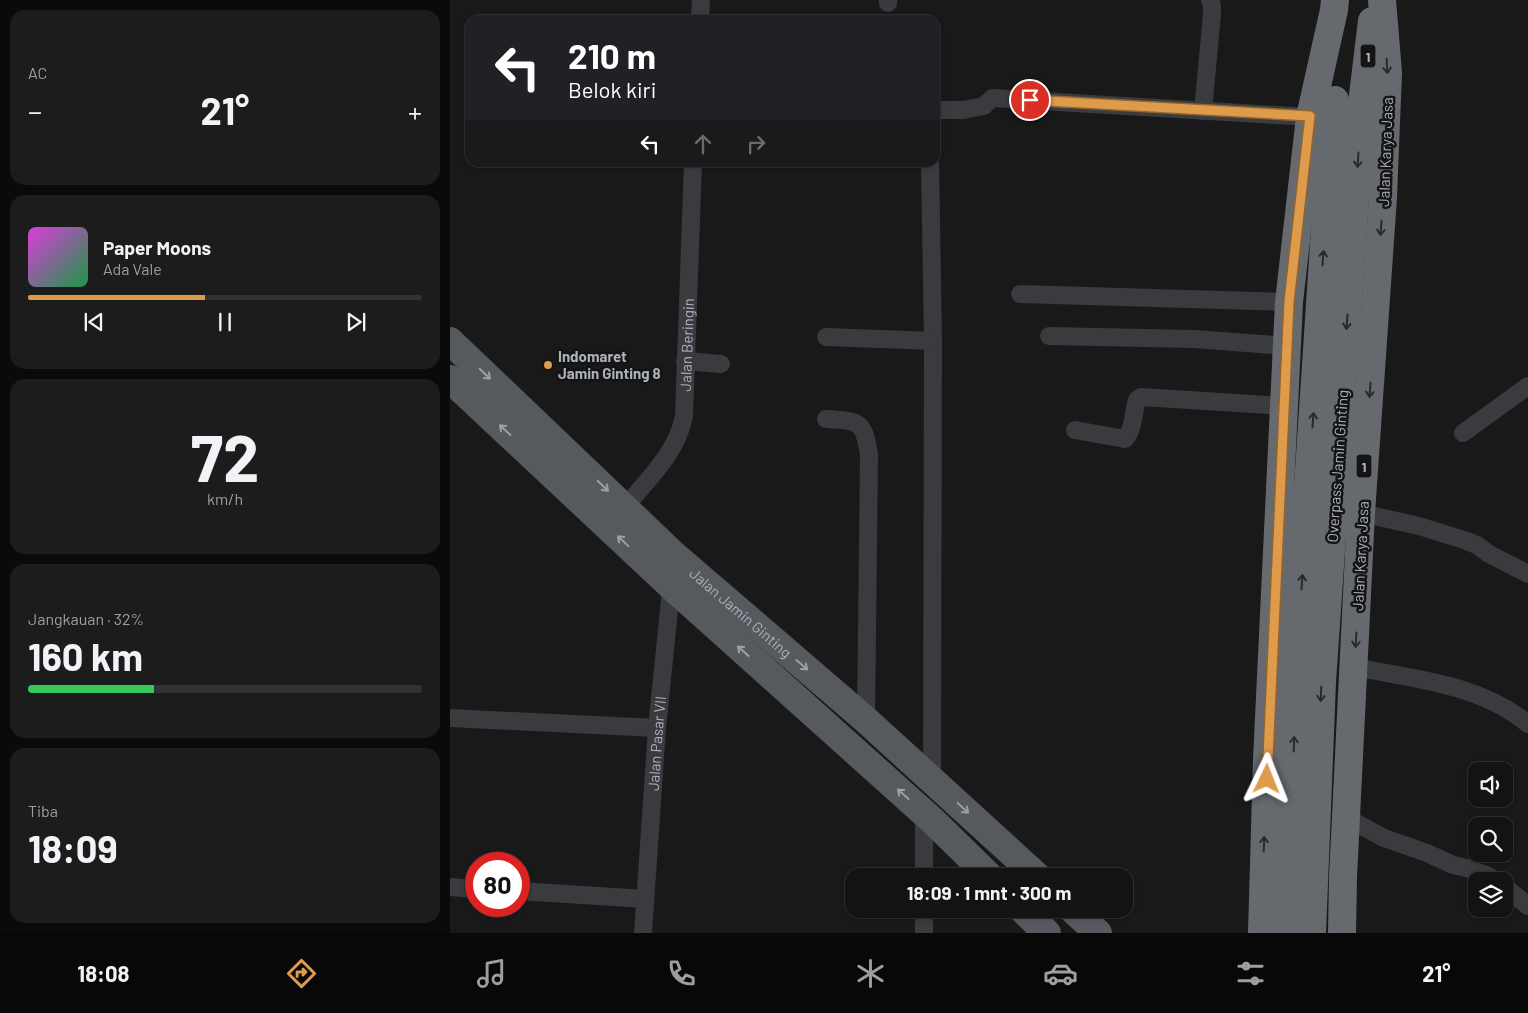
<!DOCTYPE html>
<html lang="id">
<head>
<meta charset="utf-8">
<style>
	:root { --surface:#131314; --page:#1c1c1d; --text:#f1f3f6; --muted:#9d9ea0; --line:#323234; --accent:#df9b4c }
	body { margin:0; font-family:Barlow,sans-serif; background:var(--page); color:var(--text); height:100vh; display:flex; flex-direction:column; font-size:19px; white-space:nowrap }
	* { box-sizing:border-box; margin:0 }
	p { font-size:16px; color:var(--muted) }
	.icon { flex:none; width:28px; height:28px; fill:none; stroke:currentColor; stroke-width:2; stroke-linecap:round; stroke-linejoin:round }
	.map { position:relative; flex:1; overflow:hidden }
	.details { display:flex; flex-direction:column; gap:10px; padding:10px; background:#0a0a0b; width:450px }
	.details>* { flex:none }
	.guide { position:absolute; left:15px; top:15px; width:475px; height:152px; border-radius:15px; box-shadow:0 1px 4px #0004,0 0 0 1px var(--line); background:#202124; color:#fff; overflow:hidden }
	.tools { position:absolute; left:1018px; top:762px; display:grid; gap:10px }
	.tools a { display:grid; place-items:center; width:45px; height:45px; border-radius:10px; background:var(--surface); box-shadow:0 1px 4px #0004,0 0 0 1px var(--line); font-size:25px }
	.speed { position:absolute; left:15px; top:852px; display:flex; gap:10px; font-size:25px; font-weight:700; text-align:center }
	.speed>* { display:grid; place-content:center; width:65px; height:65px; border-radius:50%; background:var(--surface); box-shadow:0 1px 4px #0004,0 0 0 1px var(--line); line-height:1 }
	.speed .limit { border:8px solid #d22; background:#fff; color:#111 }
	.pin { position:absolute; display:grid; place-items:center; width:42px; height:42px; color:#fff; margin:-21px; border:2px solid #fff; border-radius:50%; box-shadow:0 1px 5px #0007 }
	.me { position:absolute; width:55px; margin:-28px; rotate:2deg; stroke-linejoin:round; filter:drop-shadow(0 0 4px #0008) }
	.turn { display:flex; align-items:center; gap:18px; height:105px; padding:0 20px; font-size:22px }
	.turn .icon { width:65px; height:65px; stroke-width:2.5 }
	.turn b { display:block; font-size:35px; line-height:42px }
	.lanes { display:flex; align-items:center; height:48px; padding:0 20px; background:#0003; justify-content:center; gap:25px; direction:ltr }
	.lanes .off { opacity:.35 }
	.big { font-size:38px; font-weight:700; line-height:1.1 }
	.details .card { flex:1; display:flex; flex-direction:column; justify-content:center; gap:8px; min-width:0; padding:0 18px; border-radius:15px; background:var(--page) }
	.details .dial { align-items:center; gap:0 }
	.dial b { font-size:65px; line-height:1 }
	.song { display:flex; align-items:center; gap:15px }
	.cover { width:60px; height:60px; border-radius:8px; background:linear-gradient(135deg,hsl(300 70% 55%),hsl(140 70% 35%)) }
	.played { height:5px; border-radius:2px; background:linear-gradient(90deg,var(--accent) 45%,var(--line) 45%) }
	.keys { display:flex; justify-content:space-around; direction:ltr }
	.heat { display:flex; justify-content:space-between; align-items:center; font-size:28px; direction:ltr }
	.charge { height:8px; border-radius:4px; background:linear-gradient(90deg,#34c759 32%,var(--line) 0) }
	.trip { position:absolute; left:395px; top:868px; width:288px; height:50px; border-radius:15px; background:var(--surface); box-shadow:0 1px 4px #0004,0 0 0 1px var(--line); font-weight:700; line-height:50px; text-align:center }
	.menu { display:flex; height:80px; justify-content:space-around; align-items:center; background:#080808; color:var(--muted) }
	.menu .icon { width:35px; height:35px }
	.menu .current { color:var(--accent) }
	.menu b { font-size:22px; color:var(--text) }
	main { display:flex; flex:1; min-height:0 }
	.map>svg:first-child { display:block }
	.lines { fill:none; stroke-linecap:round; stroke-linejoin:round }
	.street { stroke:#3a3b3f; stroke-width:18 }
	.primary { stroke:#56595e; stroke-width:28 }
	.highway { stroke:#666a6f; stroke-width:28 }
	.highway-bridge { stroke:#666a6f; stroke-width:28 }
	.oneway { stroke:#282a2c }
	.oneway2 { stroke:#9ba0a7 }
	.route-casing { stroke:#916531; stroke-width:12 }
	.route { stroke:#df9b4c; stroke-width:9 }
	.poi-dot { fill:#df9b4c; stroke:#141415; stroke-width:2 }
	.labels { text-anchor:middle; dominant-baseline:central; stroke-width:5; stroke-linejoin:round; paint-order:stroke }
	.shield { fill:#141415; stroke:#7e8388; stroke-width:1 }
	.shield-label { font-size:14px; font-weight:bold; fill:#acb2b9 }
	.street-label { font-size:15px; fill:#acb2b9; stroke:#141415 }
	.poi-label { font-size:15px; font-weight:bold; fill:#acb2b9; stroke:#141415; text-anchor:start }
</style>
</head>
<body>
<main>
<section class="details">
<div class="card"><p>AC</p>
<div class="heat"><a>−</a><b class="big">21°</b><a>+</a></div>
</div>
<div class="card">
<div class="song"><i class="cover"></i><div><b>Paper Moons</b><p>Ada Vale</p></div></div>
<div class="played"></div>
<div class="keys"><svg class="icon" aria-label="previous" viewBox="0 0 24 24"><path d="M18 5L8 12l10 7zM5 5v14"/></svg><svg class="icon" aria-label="pause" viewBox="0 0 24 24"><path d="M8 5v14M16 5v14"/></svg><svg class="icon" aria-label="next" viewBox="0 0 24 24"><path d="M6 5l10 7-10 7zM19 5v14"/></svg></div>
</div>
<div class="card dial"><b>72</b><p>km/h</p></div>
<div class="card"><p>Jangkauan · 32%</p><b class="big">160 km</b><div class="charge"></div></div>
<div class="card"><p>Tiba</p><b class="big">18:09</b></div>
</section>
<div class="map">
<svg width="1078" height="933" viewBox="0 0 1078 933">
	<rect width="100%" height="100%" fill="#19191a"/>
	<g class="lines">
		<g class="street">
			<path d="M 438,3 L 438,0"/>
			<path d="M 250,20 L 251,0"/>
			<path d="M 490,110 L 513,110 L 534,106 L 542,98 L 860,117"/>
			<path d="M 753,111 L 762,14 L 762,6 L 760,0"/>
			<path d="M 480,162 L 483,341 L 482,780"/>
			<path d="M 570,294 L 839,302"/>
			<path d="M 599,336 L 744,339 L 837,346"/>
			<path d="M 376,337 L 483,341"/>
			<path d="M 235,361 L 271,364"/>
			<path d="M 376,419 C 410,421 414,421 419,455 L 416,720"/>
			<path d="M 625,430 L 675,439 C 684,430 683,412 687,400 L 691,397 L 834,406"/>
			<path d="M 1013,433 L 1078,386"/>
			<path id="s1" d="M 175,507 C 198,479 227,453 234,416 L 243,162"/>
			<path d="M 911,513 L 969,526 L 1014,540 L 1027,545 L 1039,554 L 1078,574"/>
			<path d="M 904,667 C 964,679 1030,684 1078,724"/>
			<path d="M 0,718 L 207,728"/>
			<path d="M 474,813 L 474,876"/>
			<path d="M 897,818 L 934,838 L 977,853 L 1003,865 L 1017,868 L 1038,876 L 1047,881"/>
			<path d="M 1054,886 L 1078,906"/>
			<path d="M 0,887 L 26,889"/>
			<path d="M 69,891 L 195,899"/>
			<path d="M 474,909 L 474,933"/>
			<path id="s2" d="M 193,933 L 207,728 L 222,580"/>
		</g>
		<g class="primary">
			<path id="s3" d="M 0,341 L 223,554 L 416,720 L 587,876"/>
			<path d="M 0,379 L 221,586 L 484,822 L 539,876"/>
			<path d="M 572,909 L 597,933"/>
			<path d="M 622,909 L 648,933"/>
		</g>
		<path class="highway" d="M 911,112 L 922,21
			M 812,933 L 817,760 L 839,302 L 860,117 L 884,10 L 885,0
			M 892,933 L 893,877 L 911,513 L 933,197 L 938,73 L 932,0"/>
		<path class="highway-bridge" d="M 837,933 L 847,652 L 874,244 L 885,100
			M 862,933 L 872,682 L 911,112"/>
	</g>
	<defs><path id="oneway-shaft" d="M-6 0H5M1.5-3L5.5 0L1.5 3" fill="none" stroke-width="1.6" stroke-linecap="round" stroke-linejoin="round" transform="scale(1.25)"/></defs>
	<g class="oneway">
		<use href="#oneway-shaft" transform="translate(937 66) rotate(87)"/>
		<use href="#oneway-shaft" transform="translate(908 160) rotate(94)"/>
		<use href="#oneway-shaft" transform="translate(931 228) rotate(94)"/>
		<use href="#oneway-shaft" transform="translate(873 258) rotate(-86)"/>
		<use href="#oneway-shaft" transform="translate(897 322) rotate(94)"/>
		<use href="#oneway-shaft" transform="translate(920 390) rotate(94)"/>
		<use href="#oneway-shaft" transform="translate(863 420) rotate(-86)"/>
		<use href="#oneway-shaft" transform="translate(852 582) rotate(-86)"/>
		<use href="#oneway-shaft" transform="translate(906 640) rotate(93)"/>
		<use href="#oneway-shaft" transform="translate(871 694) rotate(92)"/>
		<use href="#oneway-shaft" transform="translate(844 744) rotate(-88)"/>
		<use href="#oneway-shaft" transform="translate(814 844) rotate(-88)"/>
	</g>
	<g class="oneway2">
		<use href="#oneway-shaft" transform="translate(35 374) rotate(44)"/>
		<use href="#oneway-shaft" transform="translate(55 430) rotate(-137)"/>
		<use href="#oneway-shaft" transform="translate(153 486) rotate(44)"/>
		<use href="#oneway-shaft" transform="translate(173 541) rotate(-137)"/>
		<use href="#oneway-shaft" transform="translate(293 651) rotate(-138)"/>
		<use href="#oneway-shaft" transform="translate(352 665) rotate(41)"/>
		<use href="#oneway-shaft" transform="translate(453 794) rotate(-138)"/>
		<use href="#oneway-shaft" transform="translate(513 808) rotate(43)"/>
	</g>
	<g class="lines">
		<defs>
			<path id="route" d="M 580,100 L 860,116 L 839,302 L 817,779"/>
		</defs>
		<use href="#route" class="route-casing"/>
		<use href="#route" class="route"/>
	</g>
	<circle class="poi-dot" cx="98" cy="365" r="5"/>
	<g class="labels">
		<g class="shield">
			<rect x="910.5" y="44.5" width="15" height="23" rx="4"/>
			<rect x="906.5" y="454.5" width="15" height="23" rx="4"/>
		</g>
		<g class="shield-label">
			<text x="918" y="56">1</text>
			<text x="914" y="466">1</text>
		</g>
		<g class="street-label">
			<text transform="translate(935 152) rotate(-88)">Jalan Karya Jasa</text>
			<text stroke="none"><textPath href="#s1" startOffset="181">Jalan Beringin</textPath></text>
			<text transform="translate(887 466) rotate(-86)">Overpass Jamin Ginting</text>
			<text transform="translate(910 556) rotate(-87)">Jalan Karya Jasa</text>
			<text stroke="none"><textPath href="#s3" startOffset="398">Jalan Jamin Ginting</textPath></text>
			<text stroke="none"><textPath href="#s2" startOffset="190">Jalan Pasar VII</textPath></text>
		</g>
		<g class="poi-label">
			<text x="108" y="356">Indomaret<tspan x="108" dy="17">Jamin Ginting 8</tspan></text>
		</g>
	</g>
</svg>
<div class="tools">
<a><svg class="icon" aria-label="sound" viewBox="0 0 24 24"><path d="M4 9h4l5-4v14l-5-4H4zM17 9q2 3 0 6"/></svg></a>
<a><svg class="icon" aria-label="search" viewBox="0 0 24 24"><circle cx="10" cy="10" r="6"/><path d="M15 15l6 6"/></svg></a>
<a><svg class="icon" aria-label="layers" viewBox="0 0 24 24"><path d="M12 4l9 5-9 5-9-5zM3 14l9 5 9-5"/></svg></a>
</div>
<div class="speed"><div class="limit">80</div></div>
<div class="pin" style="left:580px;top:100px;background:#d93025"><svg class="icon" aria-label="arrive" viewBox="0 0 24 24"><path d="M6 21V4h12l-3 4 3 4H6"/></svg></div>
<svg class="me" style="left:817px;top:779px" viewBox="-20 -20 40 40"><path d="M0-17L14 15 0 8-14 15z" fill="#df9b4c" stroke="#fff" stroke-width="4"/></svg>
<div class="trip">18:09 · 1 mnt · 300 m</div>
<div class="guide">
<div class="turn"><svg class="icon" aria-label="left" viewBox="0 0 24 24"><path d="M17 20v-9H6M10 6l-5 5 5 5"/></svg><div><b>210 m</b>Belok kiri</div></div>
<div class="lanes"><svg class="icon" aria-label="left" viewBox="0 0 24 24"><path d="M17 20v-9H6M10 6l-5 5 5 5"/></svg><svg class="icon off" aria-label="ahead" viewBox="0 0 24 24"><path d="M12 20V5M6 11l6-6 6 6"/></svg><svg class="icon off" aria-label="right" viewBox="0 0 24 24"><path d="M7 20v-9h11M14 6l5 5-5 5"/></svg></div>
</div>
</div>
</main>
<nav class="menu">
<b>18:08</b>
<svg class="icon current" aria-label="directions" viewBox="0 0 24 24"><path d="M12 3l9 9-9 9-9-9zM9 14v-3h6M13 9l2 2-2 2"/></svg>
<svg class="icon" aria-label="music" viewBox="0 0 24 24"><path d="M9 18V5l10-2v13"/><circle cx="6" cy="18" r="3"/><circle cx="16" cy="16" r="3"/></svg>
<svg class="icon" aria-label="phone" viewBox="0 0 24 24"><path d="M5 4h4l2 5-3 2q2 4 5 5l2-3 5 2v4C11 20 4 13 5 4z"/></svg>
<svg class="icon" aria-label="climate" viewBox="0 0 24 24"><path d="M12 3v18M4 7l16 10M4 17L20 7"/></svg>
<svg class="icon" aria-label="car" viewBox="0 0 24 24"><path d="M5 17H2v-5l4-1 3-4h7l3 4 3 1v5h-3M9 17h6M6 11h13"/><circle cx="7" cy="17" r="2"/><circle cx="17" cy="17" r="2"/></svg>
<svg class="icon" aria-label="filters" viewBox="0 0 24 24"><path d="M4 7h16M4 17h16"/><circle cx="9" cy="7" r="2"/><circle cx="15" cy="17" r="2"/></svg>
<b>21°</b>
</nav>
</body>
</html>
